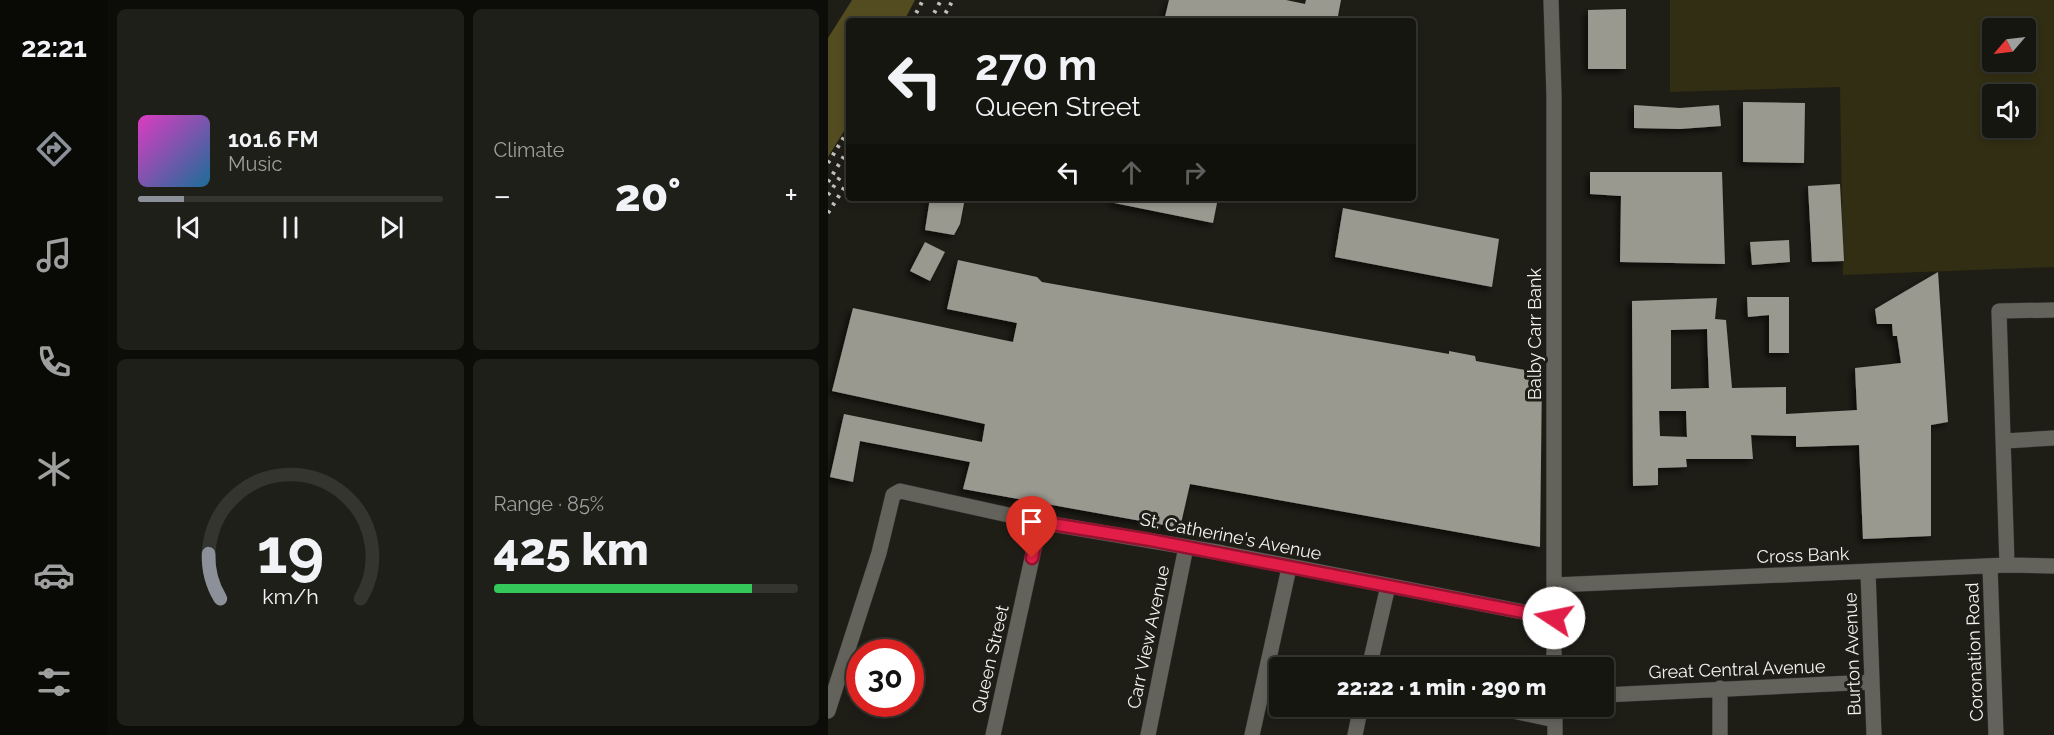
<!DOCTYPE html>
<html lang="en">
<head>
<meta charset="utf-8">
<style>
	:root { --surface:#161610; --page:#1f1f19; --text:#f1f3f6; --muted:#9e9f9f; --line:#353530; --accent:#8c9099 }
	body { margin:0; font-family:Raleway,sans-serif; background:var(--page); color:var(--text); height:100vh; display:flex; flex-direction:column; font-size:22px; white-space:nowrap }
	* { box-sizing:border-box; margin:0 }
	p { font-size:20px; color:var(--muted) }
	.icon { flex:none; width:33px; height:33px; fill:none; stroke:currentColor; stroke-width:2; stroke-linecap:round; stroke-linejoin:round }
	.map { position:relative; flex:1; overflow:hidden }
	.panel { display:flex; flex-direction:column; gap:9px; padding:9px; background:#0c0c09; width:720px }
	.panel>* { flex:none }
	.hud { position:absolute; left:18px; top:18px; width:570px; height:183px; border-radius:6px; box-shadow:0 3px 9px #0003,0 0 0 2px var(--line); background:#161610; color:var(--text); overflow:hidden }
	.needle { width:39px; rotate:242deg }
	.fabs { position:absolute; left:1154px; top:18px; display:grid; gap:12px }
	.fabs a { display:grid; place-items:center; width:54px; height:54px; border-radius:6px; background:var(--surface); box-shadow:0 3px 9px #0003,0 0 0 2px var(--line); font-size:30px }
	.speed { position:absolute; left:18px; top:639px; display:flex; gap:12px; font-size:30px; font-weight:700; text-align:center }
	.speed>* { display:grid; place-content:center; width:78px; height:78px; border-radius:50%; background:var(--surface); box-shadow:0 3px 9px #0003,0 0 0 2px var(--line); line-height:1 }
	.speed .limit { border:9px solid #d22; background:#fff; color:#111 }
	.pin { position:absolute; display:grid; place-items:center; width:51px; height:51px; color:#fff; margin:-62px -26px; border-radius:50% 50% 50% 0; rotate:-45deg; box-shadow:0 0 6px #0007 }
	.pin .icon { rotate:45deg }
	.me { position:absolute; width:66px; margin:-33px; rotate:281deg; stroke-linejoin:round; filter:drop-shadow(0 0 4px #0008) }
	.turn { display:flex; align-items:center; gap:21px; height:126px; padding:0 30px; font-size:27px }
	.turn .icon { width:78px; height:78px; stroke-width:2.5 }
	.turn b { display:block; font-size:42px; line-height:51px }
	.lanes { display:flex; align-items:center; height:57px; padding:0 30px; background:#0003; justify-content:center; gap:30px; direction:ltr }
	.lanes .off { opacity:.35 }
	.big { font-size:45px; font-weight:800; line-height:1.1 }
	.panel .card { flex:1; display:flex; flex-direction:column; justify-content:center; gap:9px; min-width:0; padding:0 21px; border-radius:9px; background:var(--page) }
	.panel .dial { align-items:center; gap:0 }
	.dial svg { height:156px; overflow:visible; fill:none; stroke:var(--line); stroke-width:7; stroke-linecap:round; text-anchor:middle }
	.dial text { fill:var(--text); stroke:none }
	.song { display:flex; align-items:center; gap:18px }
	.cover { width:72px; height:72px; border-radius:9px; background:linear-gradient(135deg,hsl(310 70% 55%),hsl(200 70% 35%)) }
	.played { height:6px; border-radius:3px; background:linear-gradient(90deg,var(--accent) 15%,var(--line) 15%) }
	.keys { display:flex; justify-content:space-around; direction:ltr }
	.heat { display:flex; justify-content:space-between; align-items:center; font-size:33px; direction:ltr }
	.charge { height:9px; border-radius:4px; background:linear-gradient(90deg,#34c759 85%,var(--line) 0) }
	.panel .tiles { flex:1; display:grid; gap:9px; grid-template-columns:repeat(2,1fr) }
	.trip { position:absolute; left:441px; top:657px; width:345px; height:60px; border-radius:6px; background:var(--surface); box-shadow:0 3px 9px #0003,0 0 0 2px var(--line); font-weight:800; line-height:60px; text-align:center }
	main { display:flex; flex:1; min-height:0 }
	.dock { display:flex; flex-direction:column; width:108px; justify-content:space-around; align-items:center; background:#090906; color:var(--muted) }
	.dock .icon { width:42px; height:42px }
	.dock .selected { color:var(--accent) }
	.dock b { font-size:27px; color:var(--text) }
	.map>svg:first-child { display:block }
	.green { fill:#322e13; fill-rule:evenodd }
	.forest { fill:#534c21 }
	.building { fill:#9a9990; fill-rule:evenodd; filter:url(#shadow) }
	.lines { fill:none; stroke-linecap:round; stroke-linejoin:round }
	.minor-casing { stroke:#373632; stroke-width:16 }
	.minor { stroke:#64635b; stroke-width:15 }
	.rail { stroke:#c0bfba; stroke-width:4; stroke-dasharray:3 6; stroke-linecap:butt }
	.route-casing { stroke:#92132f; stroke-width:15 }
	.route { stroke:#e11d48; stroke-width:10 }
	.labels { text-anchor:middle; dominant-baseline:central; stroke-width:6; stroke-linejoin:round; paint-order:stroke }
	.street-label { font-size:18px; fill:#f4f3ef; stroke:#1e1d16 }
</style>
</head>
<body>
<main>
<nav class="dock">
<b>22:21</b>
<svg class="icon selected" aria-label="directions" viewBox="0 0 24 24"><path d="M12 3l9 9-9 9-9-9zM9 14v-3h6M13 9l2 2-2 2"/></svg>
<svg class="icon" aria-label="music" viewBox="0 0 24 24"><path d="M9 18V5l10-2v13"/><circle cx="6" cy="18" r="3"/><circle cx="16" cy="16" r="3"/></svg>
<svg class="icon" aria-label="phone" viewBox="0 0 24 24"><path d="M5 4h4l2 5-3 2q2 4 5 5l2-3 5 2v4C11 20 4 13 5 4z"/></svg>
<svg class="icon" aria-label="climate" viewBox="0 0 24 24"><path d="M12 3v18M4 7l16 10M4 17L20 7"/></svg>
<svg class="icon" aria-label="car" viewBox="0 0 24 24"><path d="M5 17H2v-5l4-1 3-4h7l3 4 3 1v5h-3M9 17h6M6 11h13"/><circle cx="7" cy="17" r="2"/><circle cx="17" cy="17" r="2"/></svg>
<svg class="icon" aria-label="filters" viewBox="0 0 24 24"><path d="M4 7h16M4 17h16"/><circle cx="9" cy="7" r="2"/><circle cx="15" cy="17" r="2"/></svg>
</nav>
<section class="panel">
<div class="tiles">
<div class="card">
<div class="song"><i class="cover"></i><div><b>101.6 FM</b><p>Music</p></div></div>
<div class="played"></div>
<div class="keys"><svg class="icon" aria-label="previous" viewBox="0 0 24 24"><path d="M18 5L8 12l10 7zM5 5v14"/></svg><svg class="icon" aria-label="pause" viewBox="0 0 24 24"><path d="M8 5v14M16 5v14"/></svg><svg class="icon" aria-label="next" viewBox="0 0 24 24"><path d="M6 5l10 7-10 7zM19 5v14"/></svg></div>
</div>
<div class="card"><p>Climate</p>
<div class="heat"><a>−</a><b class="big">20°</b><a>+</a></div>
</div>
<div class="card dial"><svg viewBox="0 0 100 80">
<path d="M14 69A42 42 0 1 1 86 69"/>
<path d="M14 69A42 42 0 0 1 8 46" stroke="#8c9099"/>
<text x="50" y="56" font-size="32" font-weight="700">19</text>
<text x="50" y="72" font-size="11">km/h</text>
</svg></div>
<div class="card"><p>Range · 85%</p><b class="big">425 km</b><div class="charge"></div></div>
</div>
</section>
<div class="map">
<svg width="1226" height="735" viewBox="0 0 1226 735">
	<defs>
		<filter id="shadow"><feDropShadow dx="-3.5" dy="3.5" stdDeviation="3" flood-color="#0009"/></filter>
	</defs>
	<rect width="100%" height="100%" fill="#1e1d16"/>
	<path class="green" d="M 842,0 L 1226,0 L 1226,267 L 1015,275 L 1012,87 L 842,92 ZM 1164,28 L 1197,28 L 1197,62 L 1164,62 ZM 1164,94 L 1197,94 L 1197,128 L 1164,128 Z"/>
	<path class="forest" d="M 24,0 L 87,0 L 76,21 L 21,21 L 21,123 L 0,157 L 0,38 Z"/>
	<path class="building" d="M 341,0 L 458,0 L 477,4 L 478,0 L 513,0 L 509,21 L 336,21 Z
		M 798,9 L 798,69 L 760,69 L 760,10 Z
		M 915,102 L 977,103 L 976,163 L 915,162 Z
		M 806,105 L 852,108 L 891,105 L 893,126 L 852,129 L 806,128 Z
		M 762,172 L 894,172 L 897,264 L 792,262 L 793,196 L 762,194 Z
		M 1012,184 L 1016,261 L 984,262 L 980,186 Z
		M 102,198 L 137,198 L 132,224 L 126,235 L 97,230 Z
		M 287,198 L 390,198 L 385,223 L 286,203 Z
		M 515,208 L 671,239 L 664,287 L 507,257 Z
		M 961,240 L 962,262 L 924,265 L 922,242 Z
		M 97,242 L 117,252 L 102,281 L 82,271 Z
		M 130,260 L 209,277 L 214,282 L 621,354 L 621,351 L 647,356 L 648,361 L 714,373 L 712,547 L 362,484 L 352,528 L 135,489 L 142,462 L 32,441 L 25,482 L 2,477 L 16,414 L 154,442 L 157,424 L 4,391 L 25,308 L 185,342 L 189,323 L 119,309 Z
		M 1110,272 L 1120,422 L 1103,425 L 1103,536 L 1035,539 L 1031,445 L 968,447 L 968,436 L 923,435 L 925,459 L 858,459 L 859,467 L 830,468 L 830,485 L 805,486 L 804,301 L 889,298 L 887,319 L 898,320 L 904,388 L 958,387 L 958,414 L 1029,410 L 1027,368 L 1073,363 L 1069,336 L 1065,336 L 1064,324 L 1049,324 L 1047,309 ZM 879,329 L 881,388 L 843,389 L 843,330 ZM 831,411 L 858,411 L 859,437 L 832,436 Z
		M 919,297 L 961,297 L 961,353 L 941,353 L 941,315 L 920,317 Z"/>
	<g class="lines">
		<defs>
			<path id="minor" d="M 723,0 L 726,96 L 726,668
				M 1177,441 L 1226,438
				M 1179,565 L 1171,311 L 1226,310
				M 1162,567 L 1168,735
				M 1040,572 L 1046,735
				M 727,585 L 1179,565 L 1224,566
				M 541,668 L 560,586
				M 892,688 L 892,735
				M 776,695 L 1044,682
				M 662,706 L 727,720
				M 0,711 L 51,553 L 65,495 L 72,491 L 212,522 L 395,553 L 726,618
				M 165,735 L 212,522
				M 320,735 L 358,547
				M 424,735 L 461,568
				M 527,735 L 533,706
				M 727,735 L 727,706"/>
		</defs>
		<use href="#minor" class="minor-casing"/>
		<use href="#minor" class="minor"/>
		<path class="rail" d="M 84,21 L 95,0
			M 102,21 L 113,0
			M 113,21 L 125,0
			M 0,163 L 21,129
			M 0,182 L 21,148
			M 0,195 L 12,177
			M 0,213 L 21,180"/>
	</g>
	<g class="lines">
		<defs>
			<path id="route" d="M 204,558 L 212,522 L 322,540 L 726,618"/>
		</defs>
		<use href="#route" class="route-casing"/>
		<use href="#route" class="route"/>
	</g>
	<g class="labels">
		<g class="street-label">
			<text transform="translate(706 334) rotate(-90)">Balby Carr Bank</text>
			<text transform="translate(403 536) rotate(11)">St. Catherine's Avenue</text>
			<text transform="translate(975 555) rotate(-2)">Cross Bank</text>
			<text transform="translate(320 637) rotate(-78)">Carr View Avenue</text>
			<text transform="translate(1146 652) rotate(-92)">Coronation Road</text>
			<text transform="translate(1024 654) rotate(-92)">Burton Avenue</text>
			<text transform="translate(162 659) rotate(-77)">Queen Street</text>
			<text transform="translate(909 669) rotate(-2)">Great Central Avenue</text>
		</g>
	</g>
</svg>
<div class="fabs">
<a><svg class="needle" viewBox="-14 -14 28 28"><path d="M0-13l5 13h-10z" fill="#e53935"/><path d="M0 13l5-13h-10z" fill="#9e9f9f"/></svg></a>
<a><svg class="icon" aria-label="sound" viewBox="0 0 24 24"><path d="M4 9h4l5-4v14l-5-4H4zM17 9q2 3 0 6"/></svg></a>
</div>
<div class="speed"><div class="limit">30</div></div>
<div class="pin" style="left:204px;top:558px;background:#d93025"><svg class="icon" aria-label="arrive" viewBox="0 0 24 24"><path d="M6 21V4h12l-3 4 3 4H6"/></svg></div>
<svg class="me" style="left:726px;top:618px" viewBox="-20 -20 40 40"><circle r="19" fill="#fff"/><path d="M0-13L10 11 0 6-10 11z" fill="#e11d48"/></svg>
<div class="trip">22:22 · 1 min · 290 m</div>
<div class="hud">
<div class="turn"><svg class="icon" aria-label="left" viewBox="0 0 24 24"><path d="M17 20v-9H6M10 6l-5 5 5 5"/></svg><div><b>270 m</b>Queen Street</div></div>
<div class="lanes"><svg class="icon" aria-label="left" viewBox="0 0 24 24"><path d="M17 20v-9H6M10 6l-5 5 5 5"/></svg><svg class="icon off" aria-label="ahead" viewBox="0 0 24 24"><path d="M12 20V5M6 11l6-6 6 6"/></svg><svg class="icon off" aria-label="right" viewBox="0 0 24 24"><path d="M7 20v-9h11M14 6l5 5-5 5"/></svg></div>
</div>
</div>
</main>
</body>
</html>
